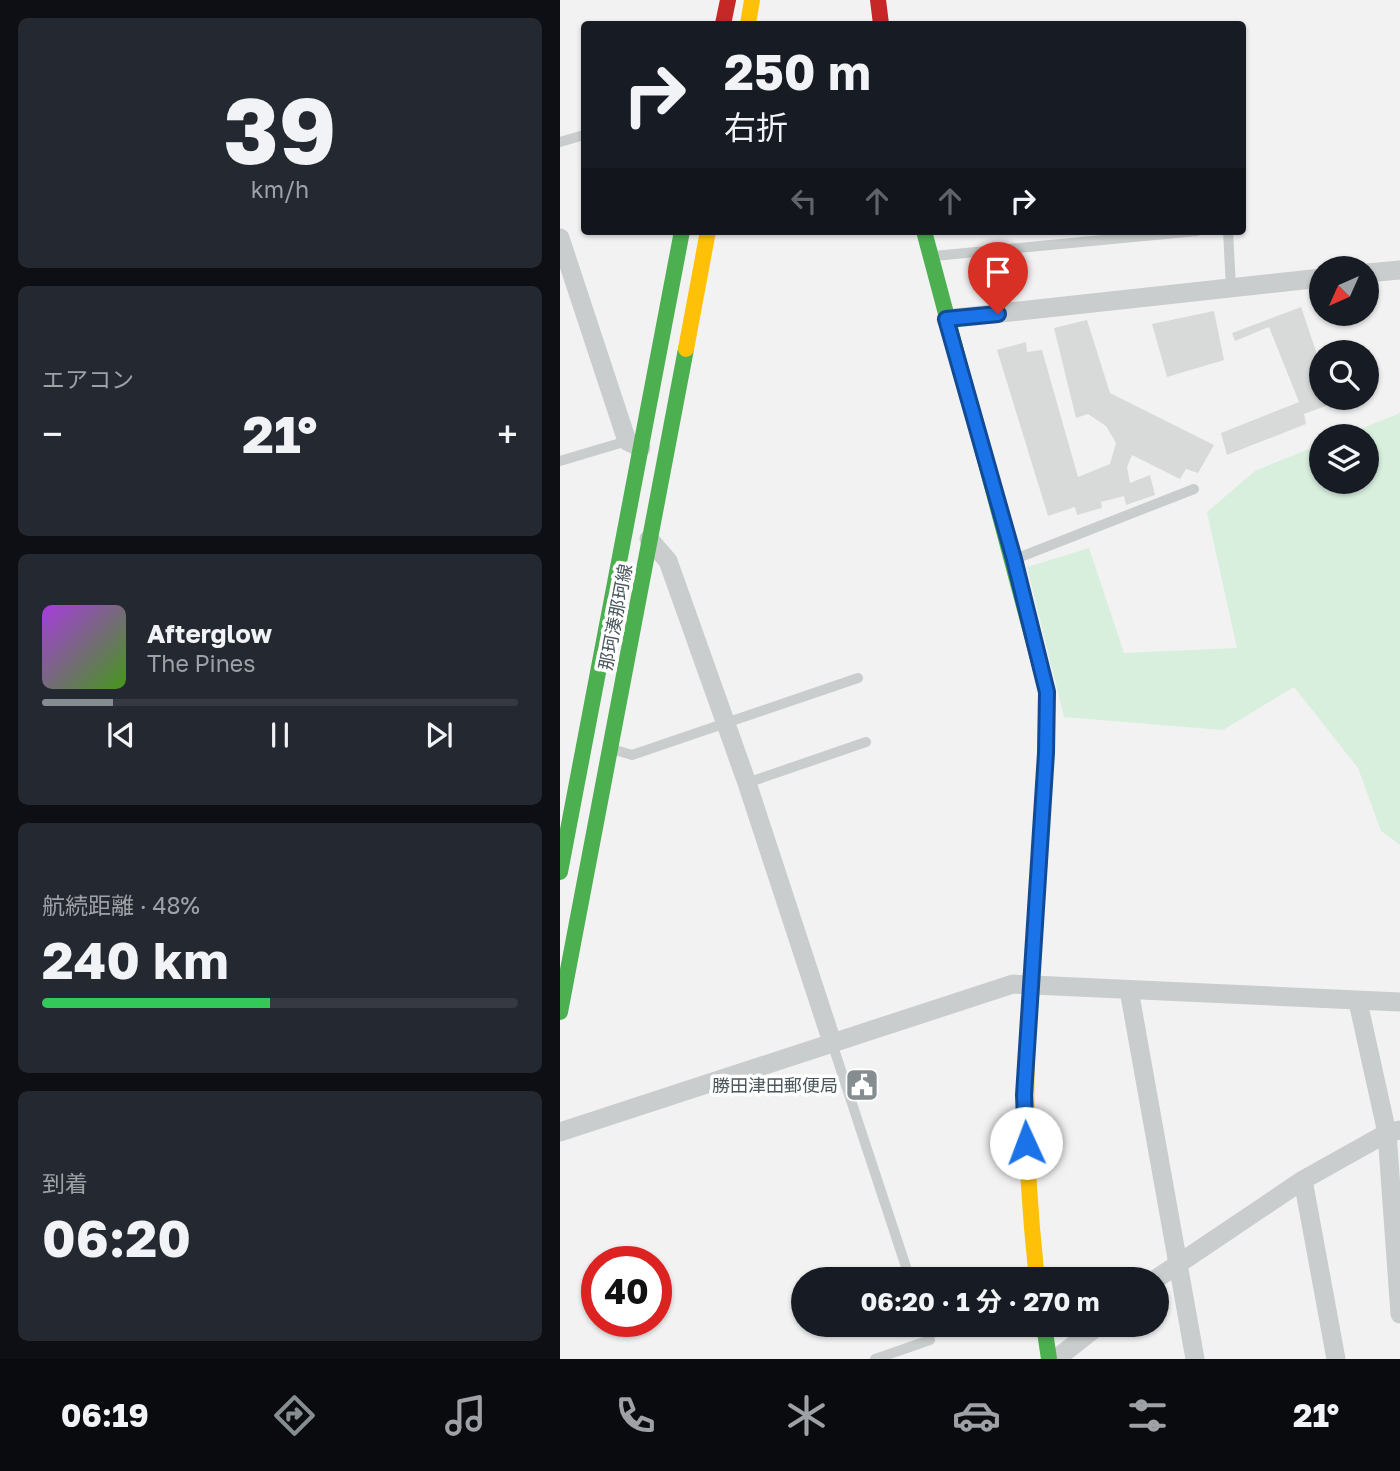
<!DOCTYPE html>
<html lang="ja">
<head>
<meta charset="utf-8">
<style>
	:root { --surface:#171b24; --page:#242831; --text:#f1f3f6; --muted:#9ea1a6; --line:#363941; --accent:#858d91 }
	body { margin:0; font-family:"Golos Text","Noto Sans JP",sans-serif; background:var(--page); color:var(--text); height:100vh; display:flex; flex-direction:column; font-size:26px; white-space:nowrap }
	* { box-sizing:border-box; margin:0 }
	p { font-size:23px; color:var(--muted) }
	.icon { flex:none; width:38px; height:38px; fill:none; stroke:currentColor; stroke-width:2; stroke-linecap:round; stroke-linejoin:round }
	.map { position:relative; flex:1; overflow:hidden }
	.details { display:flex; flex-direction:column; gap:18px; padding:18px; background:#0d0f14; width:560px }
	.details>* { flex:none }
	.guide { position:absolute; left:21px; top:21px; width:665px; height:214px; border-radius:7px; box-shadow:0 2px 5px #0004; background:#171b24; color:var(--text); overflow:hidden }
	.needle { width:46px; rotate:225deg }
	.buttons { position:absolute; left:749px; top:256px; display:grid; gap:14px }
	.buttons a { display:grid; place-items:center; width:70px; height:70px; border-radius:50%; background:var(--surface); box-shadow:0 2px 5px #0004; font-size:35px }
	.speed { position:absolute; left:21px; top:1246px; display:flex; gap:14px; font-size:35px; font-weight:700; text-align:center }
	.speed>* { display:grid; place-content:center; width:91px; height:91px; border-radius:50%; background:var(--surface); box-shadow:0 2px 5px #0004; line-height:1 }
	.speed .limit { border:10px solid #d22; background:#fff; color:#111 }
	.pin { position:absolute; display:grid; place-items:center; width:60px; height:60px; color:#fff; margin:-72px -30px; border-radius:50% 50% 50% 0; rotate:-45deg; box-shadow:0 0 7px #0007 }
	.pin .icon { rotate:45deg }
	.me { position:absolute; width:77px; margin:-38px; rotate:358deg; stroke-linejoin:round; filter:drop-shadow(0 0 5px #0008) }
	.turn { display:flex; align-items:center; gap:24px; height:147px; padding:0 28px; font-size:32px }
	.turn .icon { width:91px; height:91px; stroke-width:2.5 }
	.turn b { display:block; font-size:49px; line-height:60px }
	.lanes { display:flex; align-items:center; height:66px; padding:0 28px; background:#0003; justify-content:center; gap:35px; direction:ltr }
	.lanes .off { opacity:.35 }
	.big { font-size:52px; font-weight:700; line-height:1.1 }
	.details .widget { flex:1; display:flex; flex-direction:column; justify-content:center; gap:10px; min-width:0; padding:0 24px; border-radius:10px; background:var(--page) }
	.details .dial { align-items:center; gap:0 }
	.dial b { font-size:91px; line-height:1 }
	.song { display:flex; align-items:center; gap:21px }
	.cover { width:84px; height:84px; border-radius:10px; background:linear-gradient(135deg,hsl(280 70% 55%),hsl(100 70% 35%)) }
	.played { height:7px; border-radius:4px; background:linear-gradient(90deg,var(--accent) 15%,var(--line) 15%) }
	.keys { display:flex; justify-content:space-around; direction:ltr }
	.heat { display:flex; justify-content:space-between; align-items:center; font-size:38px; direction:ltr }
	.charge { height:10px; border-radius:5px; background:linear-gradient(90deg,#34c759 48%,var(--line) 0) }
	.trip { position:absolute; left:231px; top:1267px; width:378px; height:70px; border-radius:35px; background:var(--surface); box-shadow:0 2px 5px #0004; font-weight:700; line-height:70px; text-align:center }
	.tab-bar { display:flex; height:112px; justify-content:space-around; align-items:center; background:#090b0e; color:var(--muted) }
	.tab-bar .icon { width:49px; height:49px }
	.tab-bar .selected { color:var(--accent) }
	.tab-bar b { font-size:32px; color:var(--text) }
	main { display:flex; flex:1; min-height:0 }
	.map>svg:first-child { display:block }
	.green { fill:#d8efdd }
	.building { fill:#d8dada }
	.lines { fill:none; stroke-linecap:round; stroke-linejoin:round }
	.lane { stroke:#cacdcd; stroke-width:10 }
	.street { stroke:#cacdcd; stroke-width:19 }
	.fast { stroke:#4caf50; stroke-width:16 }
	.slow { stroke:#ffc107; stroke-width:16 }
	.jam { stroke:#c62828; stroke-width:16 }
	.route-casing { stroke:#114b97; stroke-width:18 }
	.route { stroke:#1a73e8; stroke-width:12 }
	.labels { text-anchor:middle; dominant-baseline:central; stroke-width:7; stroke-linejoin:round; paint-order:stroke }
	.street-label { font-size:18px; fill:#4a575d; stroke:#fff }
	.poi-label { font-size:18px; fill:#4a575d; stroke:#fff; text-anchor:end }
</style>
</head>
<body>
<main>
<section class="details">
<div class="widget dial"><b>39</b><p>km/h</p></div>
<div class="widget"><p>エアコン</p>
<div class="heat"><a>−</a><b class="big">21°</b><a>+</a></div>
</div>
<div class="widget">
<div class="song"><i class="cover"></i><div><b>Afterglow</b><p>The Pines</p></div></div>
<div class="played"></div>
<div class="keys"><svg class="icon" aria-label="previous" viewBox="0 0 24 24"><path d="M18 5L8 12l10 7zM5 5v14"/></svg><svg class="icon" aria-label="pause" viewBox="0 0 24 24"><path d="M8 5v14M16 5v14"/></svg><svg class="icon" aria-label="next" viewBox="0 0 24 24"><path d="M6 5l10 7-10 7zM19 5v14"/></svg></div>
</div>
<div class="widget"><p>航続距離 · 48%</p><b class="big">240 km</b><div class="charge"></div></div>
<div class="widget"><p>到着</p><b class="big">06:20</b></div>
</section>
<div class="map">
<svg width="840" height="1359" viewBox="0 0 840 1359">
	<rect width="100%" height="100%" fill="#f2f2f2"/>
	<path class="green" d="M 840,413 L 840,845 L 821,831 L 798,768 L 734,687 L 663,730 L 504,717 L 467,567 L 529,548 L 564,653 L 677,648 L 647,512 L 695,471 L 761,444 L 761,481 L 807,481 L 807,436 L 783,436 Z"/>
	<path class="building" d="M 741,307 L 759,360 L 761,359 L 761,397 L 785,399 L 744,414 L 746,424 L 667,455 L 661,433 L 739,402 L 709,327 L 675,341 L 672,333 Z
		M 654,311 L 664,360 L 607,377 L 592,324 Z
		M 527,320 L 550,393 L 654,445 L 638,473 L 626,469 L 620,479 L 572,455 L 567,467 L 570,483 L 590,475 L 595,495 L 566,505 L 564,496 L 541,502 L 542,508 L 517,515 L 515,507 L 488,516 L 437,350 L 466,342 L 467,352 L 482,350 L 518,477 L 550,464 L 556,443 L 546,426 L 528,414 L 516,418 L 494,328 Z"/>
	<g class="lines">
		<path class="lane" d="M 0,142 L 24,135
			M 668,231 L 671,288
			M 374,256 L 637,231
			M 0,461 L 67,441
			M 455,559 L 634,489
			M 52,749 L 72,755 L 298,678
			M 187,783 L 306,742
			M 272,1043 L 350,1279
			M 315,1359 L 370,1340 L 365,1325"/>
		<path class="street" d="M 0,238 L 67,441 L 81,448
			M 807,273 L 840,270
			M 386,319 L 761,278
			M 89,539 L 108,561 L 187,783 L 272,1042
			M 569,990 L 635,1359
			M 798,1002 L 827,1133 L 840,1314
			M 0,1132 L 453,984 L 840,1002
			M 743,1180 L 776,1359
			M 596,1279 L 743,1180 L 827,1133 L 840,1130
			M 496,1359 L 539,1325"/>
		<path class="fast" d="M 364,231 L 487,692 L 486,750
			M 0,872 L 122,231
			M 0,1012 L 126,349
			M 484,1325 L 489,1359"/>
		<path class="slow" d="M 188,24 L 192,0
			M 126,349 L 148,231
			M 469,1015 C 463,1105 467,1190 477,1279"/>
		<path class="jam" d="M 318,0 L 321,24
			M 163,24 L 168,0
			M 469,1015 L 486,750"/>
	</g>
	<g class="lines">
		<defs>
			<path id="route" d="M 438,314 L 386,319 L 454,559 L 487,692 L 486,753 L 464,1095 L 466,1143"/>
		</defs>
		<use href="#route" class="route-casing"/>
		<use href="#route" class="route"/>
	</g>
	<defs>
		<symbol id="civic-square" viewBox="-11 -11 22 22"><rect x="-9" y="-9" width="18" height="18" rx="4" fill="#858d91" stroke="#fff"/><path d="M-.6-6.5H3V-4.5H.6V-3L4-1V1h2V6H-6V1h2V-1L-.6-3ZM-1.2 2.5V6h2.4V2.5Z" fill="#fff"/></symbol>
	</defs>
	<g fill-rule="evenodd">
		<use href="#civic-square" x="283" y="1066" width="38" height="38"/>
	</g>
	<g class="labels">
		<g class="street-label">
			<text transform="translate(55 617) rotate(-79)">那珂湊那珂線</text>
		</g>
		<g class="poi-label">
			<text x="278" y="1085">勝田津田郵便局</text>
		</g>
	</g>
</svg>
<div class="buttons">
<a><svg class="needle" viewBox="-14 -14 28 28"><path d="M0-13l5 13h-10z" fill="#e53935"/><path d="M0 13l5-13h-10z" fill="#9ea1a6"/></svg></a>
<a><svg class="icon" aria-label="search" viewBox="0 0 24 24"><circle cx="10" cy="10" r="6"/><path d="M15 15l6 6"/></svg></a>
<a><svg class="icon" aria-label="layers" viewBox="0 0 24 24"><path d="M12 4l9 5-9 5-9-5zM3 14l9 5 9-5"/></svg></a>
</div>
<div class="speed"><div class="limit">40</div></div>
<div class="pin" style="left:438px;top:314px;background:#d93025"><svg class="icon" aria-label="arrive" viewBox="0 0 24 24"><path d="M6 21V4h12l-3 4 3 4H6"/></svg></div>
<svg class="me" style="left:466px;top:1143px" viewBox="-20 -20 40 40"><circle r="19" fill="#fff"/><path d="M0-13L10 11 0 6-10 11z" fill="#1a73e8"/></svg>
<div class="trip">06:20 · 1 分 · 270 m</div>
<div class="guide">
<div class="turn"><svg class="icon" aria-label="right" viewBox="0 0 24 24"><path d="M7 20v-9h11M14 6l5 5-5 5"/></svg><div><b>250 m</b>右折</div></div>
<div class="lanes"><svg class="icon off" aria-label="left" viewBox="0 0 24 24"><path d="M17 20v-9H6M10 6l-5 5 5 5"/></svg><svg class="icon off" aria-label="ahead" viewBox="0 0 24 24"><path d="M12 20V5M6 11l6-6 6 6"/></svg><svg class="icon off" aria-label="ahead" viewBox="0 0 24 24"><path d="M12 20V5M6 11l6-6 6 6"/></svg><svg class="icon" aria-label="right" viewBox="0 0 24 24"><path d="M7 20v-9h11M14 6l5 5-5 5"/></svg></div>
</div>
</div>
</main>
<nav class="tab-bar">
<b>06:19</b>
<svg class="icon selected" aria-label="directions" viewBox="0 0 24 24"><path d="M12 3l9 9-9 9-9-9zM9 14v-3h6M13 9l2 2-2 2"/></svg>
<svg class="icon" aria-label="music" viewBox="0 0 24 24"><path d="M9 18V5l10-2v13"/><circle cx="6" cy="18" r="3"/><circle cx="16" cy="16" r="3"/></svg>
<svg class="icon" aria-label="phone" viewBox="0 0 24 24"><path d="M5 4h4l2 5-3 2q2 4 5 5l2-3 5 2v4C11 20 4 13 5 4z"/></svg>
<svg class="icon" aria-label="climate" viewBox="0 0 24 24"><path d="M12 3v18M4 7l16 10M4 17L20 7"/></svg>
<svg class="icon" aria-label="car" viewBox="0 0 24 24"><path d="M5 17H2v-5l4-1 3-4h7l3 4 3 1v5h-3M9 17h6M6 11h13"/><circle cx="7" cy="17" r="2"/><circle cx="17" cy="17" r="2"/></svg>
<svg class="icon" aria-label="filters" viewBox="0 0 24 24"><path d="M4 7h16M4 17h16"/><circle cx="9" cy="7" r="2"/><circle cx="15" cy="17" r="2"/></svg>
<b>21°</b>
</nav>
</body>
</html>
